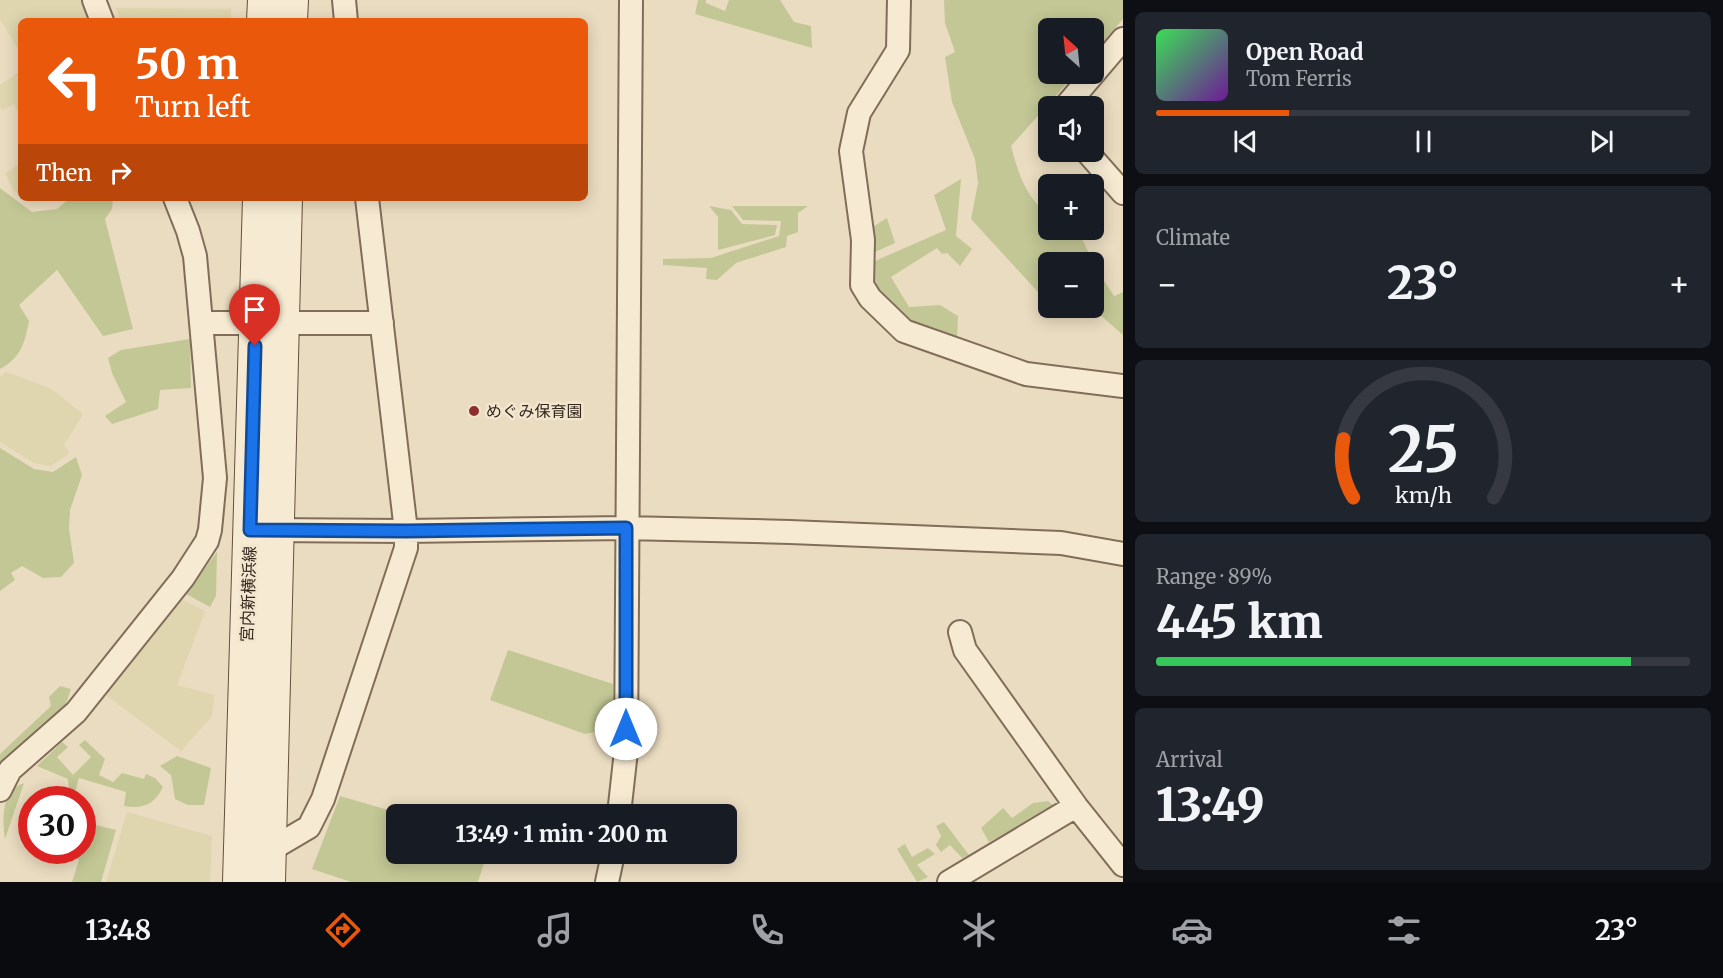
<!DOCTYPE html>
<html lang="en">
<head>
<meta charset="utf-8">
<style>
	:root { --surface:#171b24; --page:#20242c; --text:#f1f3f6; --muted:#9ea1a6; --line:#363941; --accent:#ea580c }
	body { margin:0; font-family:Merriweather,"Noto Sans JP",serif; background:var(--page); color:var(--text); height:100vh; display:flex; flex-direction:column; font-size:22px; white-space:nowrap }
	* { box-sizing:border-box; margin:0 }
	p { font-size:20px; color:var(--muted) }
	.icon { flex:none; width:33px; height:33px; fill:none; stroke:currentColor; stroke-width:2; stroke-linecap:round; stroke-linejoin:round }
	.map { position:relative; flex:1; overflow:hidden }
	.details { display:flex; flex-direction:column; gap:12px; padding:12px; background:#0d0f14; width:600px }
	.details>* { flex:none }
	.guide { position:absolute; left:18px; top:18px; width:570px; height:183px; border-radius:9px; box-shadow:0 3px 15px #0003; background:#ea580c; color:#fff; overflow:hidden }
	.needle { width:39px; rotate:333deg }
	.buttons { position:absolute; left:1038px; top:18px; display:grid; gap:12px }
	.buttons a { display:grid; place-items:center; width:66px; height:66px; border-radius:9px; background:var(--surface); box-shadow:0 3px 15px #0003; font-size:30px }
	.speed { position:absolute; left:18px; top:786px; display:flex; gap:12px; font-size:30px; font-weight:700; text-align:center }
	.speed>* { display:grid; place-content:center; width:78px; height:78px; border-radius:50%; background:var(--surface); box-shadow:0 3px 15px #0003; line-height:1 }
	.speed .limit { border:9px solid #d22; background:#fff; color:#111 }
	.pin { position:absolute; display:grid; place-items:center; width:51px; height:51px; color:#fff; margin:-62px -26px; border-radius:50% 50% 50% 0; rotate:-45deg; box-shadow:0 0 6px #0007 }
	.pin .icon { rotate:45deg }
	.me { position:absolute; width:66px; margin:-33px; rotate:0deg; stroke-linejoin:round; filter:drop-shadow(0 0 4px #0008) }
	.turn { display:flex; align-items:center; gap:21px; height:126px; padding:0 18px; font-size:27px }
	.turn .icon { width:78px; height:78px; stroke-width:2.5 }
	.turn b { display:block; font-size:42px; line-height:51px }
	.then { display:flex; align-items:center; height:57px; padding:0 18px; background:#0003; gap:12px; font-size:22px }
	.big { font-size:45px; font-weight:800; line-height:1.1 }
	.details .tile { flex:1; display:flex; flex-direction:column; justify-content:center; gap:9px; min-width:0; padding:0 21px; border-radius:9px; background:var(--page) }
	.details .dial { align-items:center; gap:0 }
	.dial svg { height:156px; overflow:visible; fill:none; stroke:var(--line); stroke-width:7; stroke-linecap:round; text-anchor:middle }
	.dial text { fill:var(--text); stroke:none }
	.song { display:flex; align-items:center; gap:18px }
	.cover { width:72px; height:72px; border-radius:9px; background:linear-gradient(135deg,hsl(130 70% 55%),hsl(280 70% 35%)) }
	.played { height:6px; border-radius:3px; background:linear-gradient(90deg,var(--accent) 25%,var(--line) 25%) }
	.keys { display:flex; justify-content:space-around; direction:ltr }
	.heat { display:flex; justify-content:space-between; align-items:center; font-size:33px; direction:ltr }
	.charge { height:9px; border-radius:4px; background:linear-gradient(90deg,#34c759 89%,var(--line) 0) }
	.trip { position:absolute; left:386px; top:804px; width:351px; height:60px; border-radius:9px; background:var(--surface); box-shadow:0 3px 15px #0003; font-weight:800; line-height:60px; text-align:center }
	.tab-bar { display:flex; height:96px; justify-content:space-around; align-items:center; background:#090b0e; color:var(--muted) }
	.tab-bar .icon { width:42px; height:42px }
	.tab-bar .active { color:var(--accent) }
	.tab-bar b { font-size:27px; color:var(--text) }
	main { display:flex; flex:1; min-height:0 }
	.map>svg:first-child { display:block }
	.farmland { fill:#dfd5ae }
	.green { fill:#c3c795 }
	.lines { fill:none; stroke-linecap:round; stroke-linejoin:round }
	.street-casing { stroke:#816d59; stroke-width:26 }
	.secondary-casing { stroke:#634f3d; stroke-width:34 }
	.street { stroke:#f6ead2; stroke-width:22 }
	.secondary { stroke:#f6ead2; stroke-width:32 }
	.route-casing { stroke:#114b97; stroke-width:15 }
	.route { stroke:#1a73e8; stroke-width:10 }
	.poi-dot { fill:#8c2e32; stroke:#f2e6cf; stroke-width:2 }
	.labels { text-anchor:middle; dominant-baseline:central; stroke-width:5; stroke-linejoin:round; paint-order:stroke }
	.poi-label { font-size:16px; fill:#32261d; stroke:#f2e6cf; text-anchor:start }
	.street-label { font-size:16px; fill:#32261d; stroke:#f2e6cf }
</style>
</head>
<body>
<main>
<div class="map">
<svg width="1123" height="882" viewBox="0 0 1123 882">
	<rect width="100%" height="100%" fill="#eadcc0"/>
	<path class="farmland" d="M 0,0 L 82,0 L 92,21 L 21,21 L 21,54 L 0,19 Z
		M 116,8 L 231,9 L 231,21 L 121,21 Z
		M 21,71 L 21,117 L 14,104 L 2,111 L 0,107 L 0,85 Z
		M 21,163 L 21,196 L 13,190 L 5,173 Z
		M 6,372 L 50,388 L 83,414 L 64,445 L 70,453 L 51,466 L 34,463 L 0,442 L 0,377 Z
		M 182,600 L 205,611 L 177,685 L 214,695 L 212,716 L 181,751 L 106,695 Z
		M 127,812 L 212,836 L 210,882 L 106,882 Z"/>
	<path class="green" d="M 698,0 L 706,0 L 706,3 L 725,11 L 729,0 L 780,0 L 794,22 L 811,26 L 812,48 L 695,14 Z
		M 944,0 L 1123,0 L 1123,19 L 1094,52 L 1094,28 L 1048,28 L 1048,74 L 1075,74 L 1011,146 C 1018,172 1025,197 1048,214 L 1048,230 C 1080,230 1082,234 1092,262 L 1048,262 L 1048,303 L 971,219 L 978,183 L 975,159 L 952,102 L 945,57 L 955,52 L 945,23 Z
		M 961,179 L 956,236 L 972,249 L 960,266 L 947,253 L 942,254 L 937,248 L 891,277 L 909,307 L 940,305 L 958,316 L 957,341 L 896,315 L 878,293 L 870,275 L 875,261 L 946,230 L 934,195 Z
		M 0,188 L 32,212 L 57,209 L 70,198 L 113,198 L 112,209 L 105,219 L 133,329 L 103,336 L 57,270 L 19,305 L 29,321 C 25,342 21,358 0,369 Z
		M 709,206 L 731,210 L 742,224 L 777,225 L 775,235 L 718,250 L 718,217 Z
		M 732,206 L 808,206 L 798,213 L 798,232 L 787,236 L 786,247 L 736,263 L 717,280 L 706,279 L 707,268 L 663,265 L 663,259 L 711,258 L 779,236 L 781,221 L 743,220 Z
		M 887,218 L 895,243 L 873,253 L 868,230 Z
		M 1094,265 L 1114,296 L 1123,292 L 1123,335 L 1099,314 L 1065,308 L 1094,308 Z
		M 190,339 L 191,388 L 160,390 L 158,409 L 112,424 L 105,416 L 126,402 L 112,373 L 108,358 L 121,350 Z
		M 0,448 L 34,469 L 53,472 L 76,457 L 82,475 L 70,510 L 69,529 L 74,563 L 61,577 L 43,578 L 22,566 L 11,573 L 15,580 L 0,591 Z
		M 217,552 L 216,596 L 210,607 L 186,594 Z
		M 508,650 L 613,684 L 613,728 L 585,734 L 490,700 Z
		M 60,686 L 71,689 L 61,718 L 0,767 L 0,754 L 51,706 L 49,697 Z
		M 85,740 L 105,759 L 99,775 L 113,782 L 122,773 L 144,779 L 146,774 L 155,778 L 163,787 C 154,805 143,809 124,806 L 126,792 L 79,778 L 74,796 L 69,794 L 68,779 L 37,766 L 62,742 L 68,747 L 57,757 L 73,775 L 91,757 L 79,745 Z
		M 177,756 L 211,768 L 204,805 L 188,805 L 175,799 L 171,775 L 160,766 Z
		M 24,783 L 5,839 C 2,819 1,791 24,783 Z
		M 340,796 L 402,814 L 396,814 L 396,854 L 487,854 L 478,882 L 351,882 L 312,869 Z
		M 1048,801 L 1054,806 L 989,842 L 981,828 L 1003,808 L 1012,818 L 1033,803 Z
		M 83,822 L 116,830 L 101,882 L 72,882 L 79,860 L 63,851 L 82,850 Z
		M 944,822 L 969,855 L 962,858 L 950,845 L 941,852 L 936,845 L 941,836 L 936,826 Z
		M 905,844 L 912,857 L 928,848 L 935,854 L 917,865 L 928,877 L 917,882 L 897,849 Z"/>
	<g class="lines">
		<defs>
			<path id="street" d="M 94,0 L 102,21
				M 344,0 L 346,21
				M 899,0 L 898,50 L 859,113 L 851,151 L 863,240 L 862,285 L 870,298 L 904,331 L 1026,374 L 1123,386
				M 1066,106 L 1123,39
				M 1087,152 L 1123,193
				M 201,323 L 382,323
				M 265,530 L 406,531 L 626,528 L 790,532 L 1061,543 L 1123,554
				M 960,632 L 965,650 L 1076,806
				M 0,790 L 10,770 L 76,712 L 183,578 L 207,541 L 210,530 L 215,478 L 195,256 L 188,231 L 175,198
				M 619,814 L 626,751 L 631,0
				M 270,850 L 309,827 L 323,799 L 406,548 L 406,531 L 367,198
				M 607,882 L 613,854
				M 949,882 L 1076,806 L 1123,865"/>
			<path id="secondary" d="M 263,21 L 264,0
				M 291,21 L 292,0
				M 239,882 L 259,198
				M 269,882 L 286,198"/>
		</defs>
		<use href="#street" class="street-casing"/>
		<use href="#secondary" class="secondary-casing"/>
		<use href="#street" class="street"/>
		<use href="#secondary" class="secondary"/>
	</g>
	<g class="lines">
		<defs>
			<path id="route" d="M 255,346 L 250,530 L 406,531 L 626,528 L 626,729"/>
		</defs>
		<use href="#route" class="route-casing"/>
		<use href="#route" class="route"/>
	</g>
	<circle class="poi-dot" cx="474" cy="411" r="6"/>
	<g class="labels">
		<g class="poi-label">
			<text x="486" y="411">めぐみ保育園</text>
		</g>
		<g class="street-label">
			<text transform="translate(248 594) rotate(-88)">宮内新横浜線</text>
		</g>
	</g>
</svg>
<div class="buttons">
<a><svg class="needle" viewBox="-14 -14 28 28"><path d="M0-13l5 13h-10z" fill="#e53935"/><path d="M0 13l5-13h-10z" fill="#9ea1a6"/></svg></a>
<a><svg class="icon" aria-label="sound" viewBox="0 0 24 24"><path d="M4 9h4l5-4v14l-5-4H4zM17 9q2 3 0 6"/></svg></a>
<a>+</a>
<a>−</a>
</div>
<div class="speed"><div class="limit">30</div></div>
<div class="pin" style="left:255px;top:346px;background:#d93025"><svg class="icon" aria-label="arrive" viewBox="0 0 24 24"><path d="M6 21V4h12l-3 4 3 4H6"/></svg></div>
<svg class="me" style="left:626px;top:729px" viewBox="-20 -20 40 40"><circle r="19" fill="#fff"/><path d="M0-13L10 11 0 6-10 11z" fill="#1a73e8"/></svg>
<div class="trip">13:49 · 1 min · 200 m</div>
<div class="guide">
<div class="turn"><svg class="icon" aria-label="left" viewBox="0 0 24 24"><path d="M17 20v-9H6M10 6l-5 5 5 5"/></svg><div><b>50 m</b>Turn left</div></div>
<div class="then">Then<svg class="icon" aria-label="right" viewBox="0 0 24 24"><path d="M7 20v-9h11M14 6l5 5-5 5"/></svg></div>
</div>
</div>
<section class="details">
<div class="tile">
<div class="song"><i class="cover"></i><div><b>Open Road</b><p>Tom Ferris</p></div></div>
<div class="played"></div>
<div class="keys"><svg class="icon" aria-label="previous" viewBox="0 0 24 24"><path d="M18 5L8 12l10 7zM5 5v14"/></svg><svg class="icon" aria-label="pause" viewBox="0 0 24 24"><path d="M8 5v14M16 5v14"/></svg><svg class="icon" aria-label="next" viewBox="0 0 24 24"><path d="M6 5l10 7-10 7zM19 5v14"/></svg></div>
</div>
<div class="tile"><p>Climate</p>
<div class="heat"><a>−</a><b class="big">23°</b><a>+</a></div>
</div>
<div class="tile dial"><svg viewBox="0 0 100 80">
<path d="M14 69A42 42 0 1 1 86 69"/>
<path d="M14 69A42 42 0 0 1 9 39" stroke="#ea580c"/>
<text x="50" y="56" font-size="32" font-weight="700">25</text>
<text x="50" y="72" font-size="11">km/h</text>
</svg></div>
<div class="tile"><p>Range · 89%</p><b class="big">445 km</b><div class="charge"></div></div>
<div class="tile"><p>Arrival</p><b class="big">13:49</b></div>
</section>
</main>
<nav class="tab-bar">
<b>13:48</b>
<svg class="icon active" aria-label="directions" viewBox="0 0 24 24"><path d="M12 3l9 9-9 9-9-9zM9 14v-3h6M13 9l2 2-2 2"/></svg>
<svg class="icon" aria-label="music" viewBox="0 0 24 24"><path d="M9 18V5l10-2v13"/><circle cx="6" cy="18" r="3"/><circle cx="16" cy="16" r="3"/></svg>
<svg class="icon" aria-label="phone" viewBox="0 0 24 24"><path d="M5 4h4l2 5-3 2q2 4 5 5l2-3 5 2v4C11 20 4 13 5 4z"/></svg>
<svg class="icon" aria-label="climate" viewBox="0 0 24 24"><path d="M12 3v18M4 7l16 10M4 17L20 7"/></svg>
<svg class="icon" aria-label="car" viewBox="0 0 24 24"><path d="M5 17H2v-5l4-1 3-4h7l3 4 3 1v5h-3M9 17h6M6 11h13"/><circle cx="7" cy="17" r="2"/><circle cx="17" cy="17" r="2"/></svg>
<svg class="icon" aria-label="filters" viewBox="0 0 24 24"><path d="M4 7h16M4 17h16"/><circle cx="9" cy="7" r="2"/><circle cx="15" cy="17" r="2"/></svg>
<b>23°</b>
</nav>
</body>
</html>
